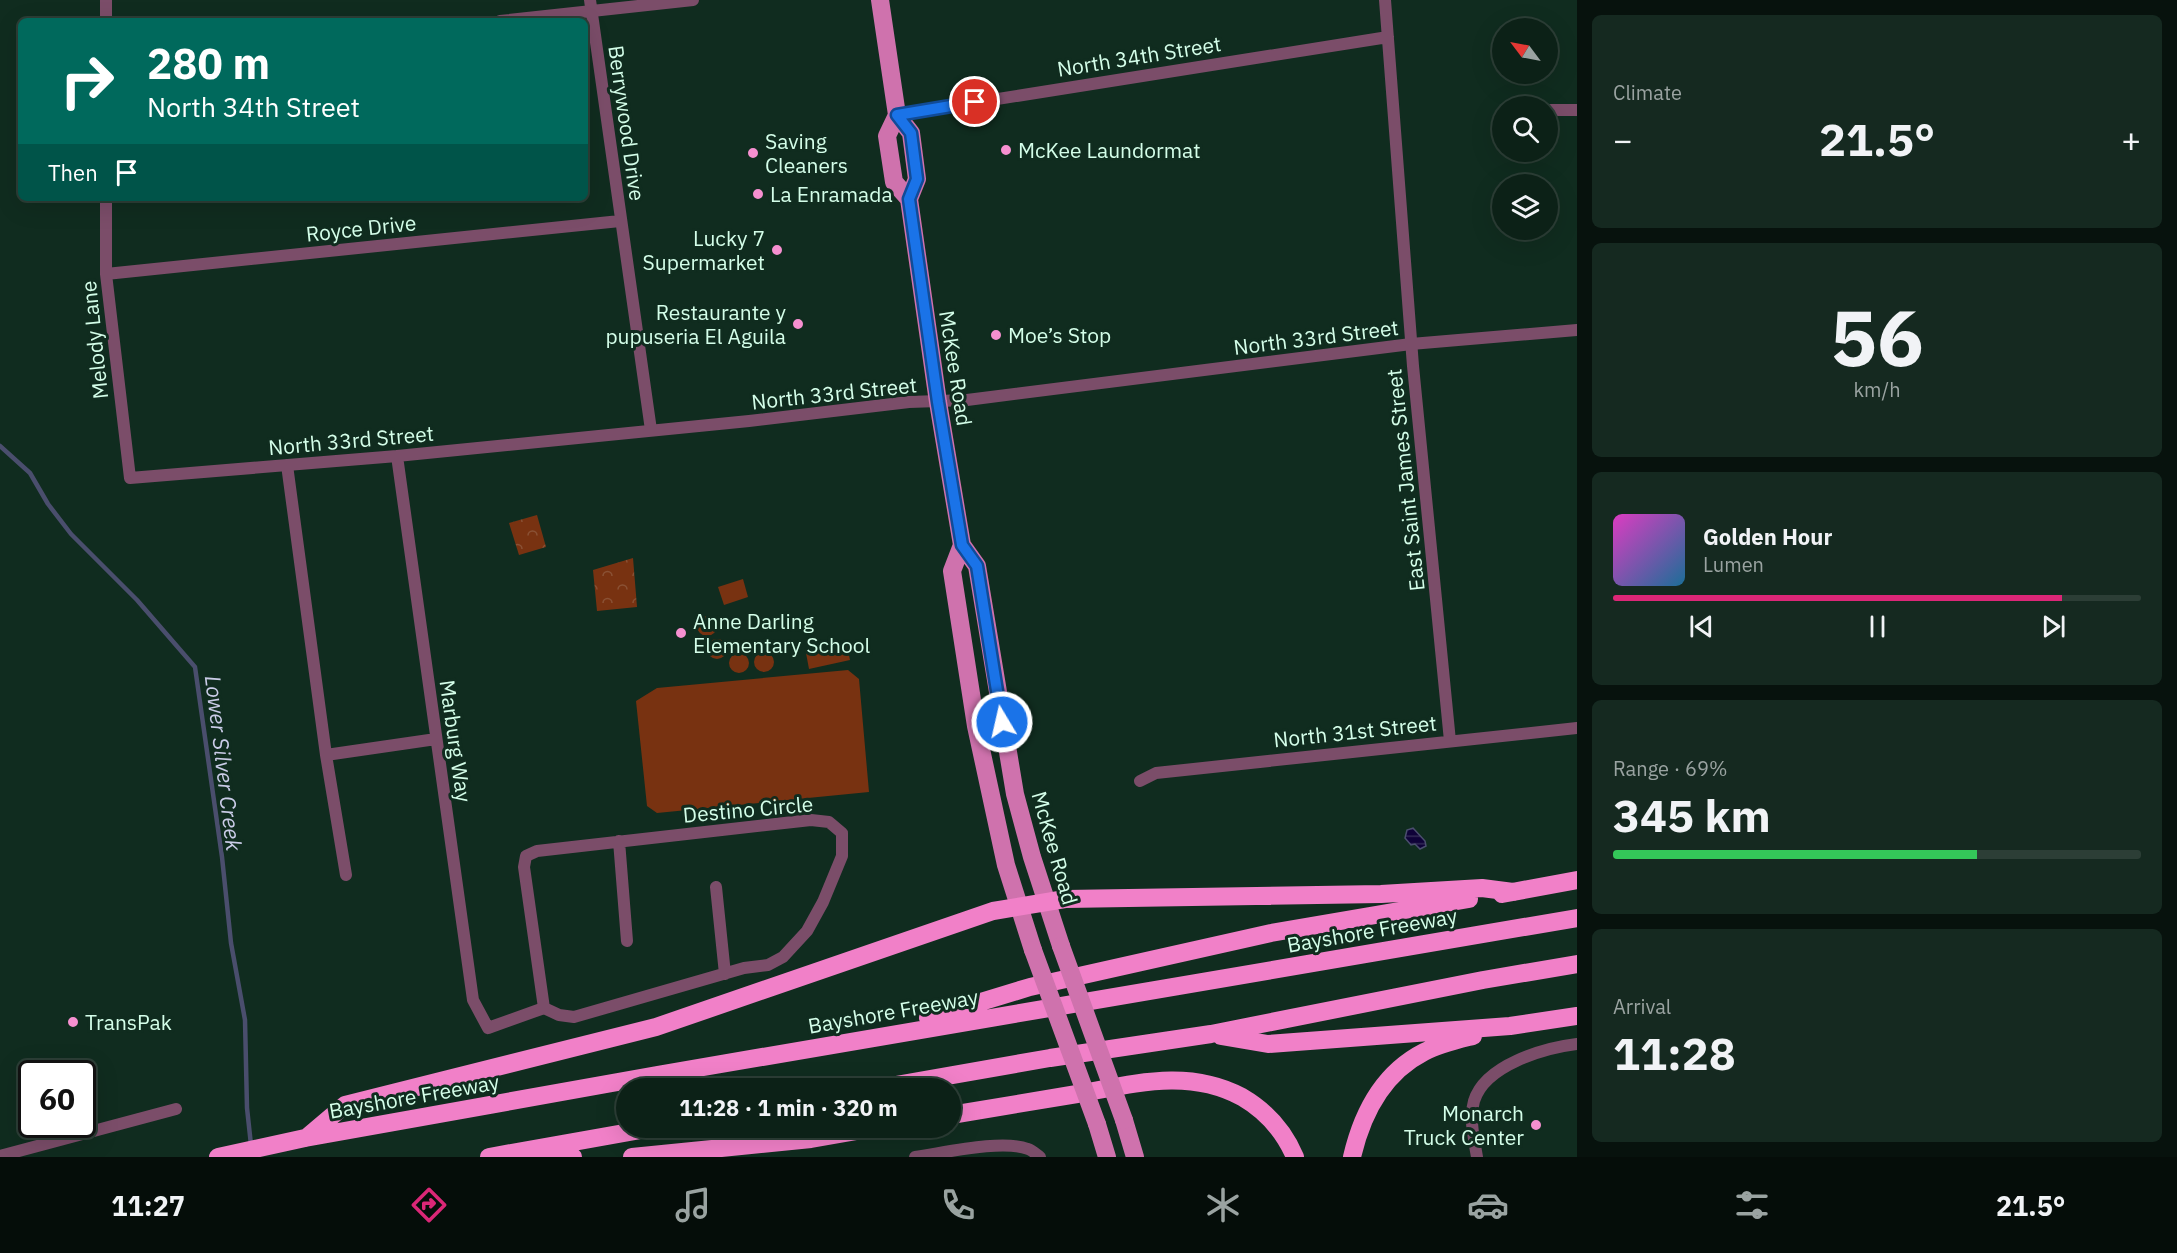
<!DOCTYPE html>
<html lang="en">
<head>
<meta charset="utf-8">
<style>
	:root { --surface:#0c2117; --page:#152920; --text:#f1f3f6; --muted:#9aa3a1; --line:#2c3e36; --accent:#db2777 }
	body { margin:0; font-family:"IBM Plex Sans",sans-serif; background:var(--page); color:var(--text); height:100vh; display:flex; flex-direction:column; font-size:22px; white-space:nowrap }
	* { box-sizing:border-box; margin:0 }
	p { font-size:20px; color:var(--muted) }
	.icon { flex:none; width:33px; height:33px; fill:none; stroke:currentColor; stroke-width:2; stroke-linecap:round; stroke-linejoin:round }
	.map { position:relative; flex:1; overflow:hidden }
	.drawer { display:flex; flex-direction:column; gap:15px; padding:15px; background:#07120d; width:600px }
	.drawer>* { flex:none }
	.guide { position:absolute; left:18px; top:18px; width:570px; height:183px; border-radius:9px; box-shadow:0 6px 24px #0002,0 0 0 2px var(--line); background:#00695c; color:#fff; overflow:hidden }
	.needle { width:39px; rotate:302deg }
	.controls { position:absolute; left:1492px; top:18px; display:grid; gap:12px }
	.controls a { display:grid; place-items:center; width:66px; height:66px; border-radius:50%; background:var(--surface); box-shadow:0 6px 24px #0002,0 0 0 2px var(--line); font-size:30px }
	.speed { position:absolute; left:18px; top:1060px; display:flex; gap:12px; font-size:30px; font-weight:700; text-align:center }
	.speed>* { display:grid; place-content:center; width:78px; height:78px; border-radius:50%; background:var(--surface); box-shadow:0 6px 24px #0002,0 0 0 2px var(--line); line-height:1 }
	.speed .limit { border:3px solid #111; border-radius:9px; background:#fff; color:#111 }
	.pin { position:absolute; display:grid; place-items:center; width:51px; height:51px; color:#fff; margin:-26px; border:3px solid #fff; border-radius:50%; box-shadow:0 2px 6px #0007 }
	.me { position:absolute; width:66px; margin:-33px; rotate:351deg; stroke-linejoin:round; filter:drop-shadow(0 0 4px #0008) }
	.turn { display:flex; align-items:center; gap:21px; height:126px; padding:0 30px; font-size:27px }
	.turn .icon { width:78px; height:78px; stroke-width:2.5 }
	.turn b { display:block; font-size:42px; line-height:51px }
	.then { display:flex; align-items:center; height:57px; padding:0 30px; background:#0003; gap:12px; font-size:22px }
	.big { font-size:45px; font-weight:700; line-height:1.1 }
	.drawer .widget { flex:1; display:flex; flex-direction:column; justify-content:center; gap:9px; min-width:0; padding:0 21px; border-radius:9px; background:var(--page) }
	.drawer .dial { align-items:center; gap:0 }
	.dial b { font-size:78px; line-height:1 }
	.song { display:flex; align-items:center; gap:18px }
	.cover { width:72px; height:72px; border-radius:9px; background:linear-gradient(135deg,hsl(310 70% 55%),hsl(200 70% 35%)) }
	.played { height:6px; border-radius:3px; background:linear-gradient(90deg,var(--accent) 85%,var(--line) 85%) }
	.keys { display:flex; justify-content:space-around; direction:ltr }
	.heat { display:flex; justify-content:space-between; align-items:center; font-size:33px; direction:ltr }
	.charge { height:9px; border-radius:4px; background:linear-gradient(90deg,#34c759 69%,var(--line) 0) }
	.trip { position:absolute; left:616px; top:1078px; width:345px; height:60px; border-radius:30px; background:var(--surface); box-shadow:0 6px 24px #0002,0 0 0 2px var(--line); font-weight:700; line-height:60px; text-align:center }
	.dock { display:flex; height:96px; justify-content:space-around; align-items:center; background:#050d09; color:var(--muted) }
	.dock .icon { width:42px; height:42px }
	.dock .on { color:var(--accent) }
	.dock b { font-size:27px; color:var(--text) }
	main { display:flex; flex:1; min-height:0 }
	.map>svg:first-child { display:block }
	.forest { fill:url(#forest-crowns) }
	.pitch { fill:#783211 }
	.water { fill:url(#water-rules); stroke:#4a4e6d; stroke-width:1.5 }
	.lines { fill:none; stroke-linecap:round; stroke-linejoin:round }
	.stream { stroke:#4a4e6d; stroke-width:4.5 }
	.street { stroke:#7b4d69; stroke-width:12 }
	.primary { stroke:#cf72ad; stroke-width:18 }
	.highway { stroke:#f180c8; stroke-width:18 }
	.primary-bridge { stroke:#cf72ad; stroke-width:18 }
	.route-casing { stroke:#114b97; stroke-width:15 }
	.route { stroke:#1a73e8; stroke-width:10 }
	.poi-dot { fill:#f690d0; stroke:#102c1f; stroke-width:2 }
	.labels { text-anchor:middle; dominant-baseline:central; stroke-width:6; stroke-linejoin:round; paint-order:stroke }
	.street-label { font-size:21px; fill:#d4fee9; stroke:#102c1f }
	.poi-label { font-size:21px; fill:#d4fee9; stroke:#102c1f; text-anchor:start }
	.water-label { font-size:22px; font-style:italic; fill:#cacce7; stroke:#102c1f }
</style>
</head>
<body>
<main>
<div class="map">
<svg width="1577" height="1157" viewBox="0 0 1577 1157">
	<defs>
		<pattern id="forest-crowns" width="20" height="18" patternUnits="userSpaceOnUse" patternTransform="scale(1.5)"><rect width="20" height="18" fill="#783211"/><path d="M2 6a3 3 0 1 1 6 0M12 15a3 3 0 1 1 6 0" fill="none" stroke="#8a5134"/></pattern>
		<pattern id="water-rules" width="6" height="5" patternUnits="userSpaceOnUse" patternTransform="scale(1.5)"><rect width="6" height="5" fill="#0f0238"/><path d="M0 2.5h6" fill="none" stroke="#312855"/></pattern>
	</defs>
	<rect width="100%" height="100%" fill="#102c1f"/>
	<path class="forest" d="M 537,515 L 546,547 L 519,555 L 509,523 Z
		M 633,558 L 637,607 L 597,611 L 593,570 Z"/>
	<path class="pitch" d="M 743,579 L 748,597 L 724,605 L 718,587 Z
		M697 626a10 10 0 1 1 20 0a10 10 0 1 1-20 0Z
		M707 649a10 10 0 1 1 20 0a10 10 0 1 1-20 0Z
		M 847,645 L 850,660 L 809,669 L 806,653 Z
		M754 662a10 10 0 1 1 20 0a10 10 0 1 1-20 0Z
		M729 663a10 10 0 1 1 20 0a10 10 0 1 1-20 0Z
		M 848,670 L 859,679 L 869,792 L 657,813 L 647,806 L 636,701 L 657,688 Z"/>
	<path class="water" d="M 1413,828 L 1425,841 L 1426,846 L 1420,849 L 1415,844 L 1411,845 L 1405,838 L 1407,830 Z"/>
	<g class="lines">
		<path class="stream" d="M 0,446 L 30,473 L 48,504 L 71,534 L 137,600 L 195,667 L 222,857 L 231,943 L 245,1020 L 247,1108 L 251,1145"/>
		<path class="street" d="M 590,0 L 651,430
			M 1385,0 L 1413,366 L 1450,741
			M 106,21 L 106,0
			M 500,21 L 693,0
			M 1548,110 L 1577,110
			M 897,115 L 1388,37
			M 106,198 L 106,274 L 130,478 L 397,456 L 749,421 L 909,402 L 967,400 L 1411,344 L 1577,330
			M 106,274 L 620,221
			M 397,456 L 473,1000 L 488,1028 L 544,1008 L 559,1015 L 574,1017 L 744,968 L 768,965 L 783,957 L 807,931 L 823,902 L 842,856 L 842,833 L 829,822 L 811,820 L 537,851 L 526,856 L 524,867 L 544,1008
			M 287,465 L 326,755 L 346,875
			M 326,755 L 436,739
			M 1140,781 L 1156,773 L 1577,728
			M 619,841 L 627,941
			M 716,887 L 725,974
			M 0,1156 L 176,1109
			M 915,1157 C 944,1153 1002,1139 1028,1149 C 1032,1150 1036,1154 1040,1157
			M 1477,1157 C 1474,1139 1469,1118 1474,1101 C 1485,1065 1544,1048 1577,1044"/>
		<path class="primary" d="M 880,0 L 897,115 L 911,133 L 917,179 L 909,199 L 938,402 L 962,545 L 977,566 L 1015,794 L 1032,857 L 1061,946
			M 897,115 L 887,136 L 894,182 L 909,199
			M 962,545 L 952,571 L 976,726 L 1006,865 L 1033,950
			M 1124,1120 L 1135,1157
			M 1097,1124 L 1107,1157"/>
		<path class="highway" d="M 1502,894 L 1577,880
			M 928,1018 L 1030,987 L 1271,933 L 1469,899
			M 1221,1036 L 1268,1044 L 1510,1026 L 1577,1016
			M 873,1089 L 1050,1058 L 1211,1034 L 1483,980 L 1577,964
			M 951,1115 C 993,1108 1035,1101 1077,1094 C 1134,1084 1188,1068 1242,1097 C 1266,1111 1284,1131 1295,1157
			M 306,1138 L 345,1105 L 656,1027 L 993,911 L 1065,899 L 1381,894 L 1482,888 L 1513,892
			M 545,1150 L 573,1157
			M 218,1157 L 305,1138 L 657,1075 L 1577,918
			M 489,1157 L 652,1128
			M 632,1157 L 811,1139 L 874,1128
			M 1352,1157 C 1362,1114 1383,1073 1424,1052 C 1439,1044 1457,1040 1473,1036"/>
		<path class="primary-bridge" d="M 1061,946 L 1124,1120
			M 1033,950 L 1097,1124"/>
	</g>
	<g class="lines">
		<defs>
			<path id="route" d="M 975,102 L 897,115 L 911,133 L 917,179 L 909,199 L 938,402 L 962,545 L 977,566 L 1002,722"/>
		</defs>
		<use href="#route" class="route-casing"/>
		<use href="#route" class="route"/>
	</g>
	<g class="poi-dot">
		<circle cx="1006" cy="150" r="6"/>
		<circle cx="753" cy="153" r="6"/>
		<circle cx="758" cy="194" r="6"/>
		<circle cx="777" cy="250" r="6"/>
		<circle cx="798" cy="324" r="6"/>
		<circle cx="996" cy="335" r="6"/>
		<circle cx="681" cy="633" r="6"/>
		<circle cx="73" cy="1022" r="6"/>
		<circle cx="1536" cy="1125" r="6"/>
	</g>
	<g class="labels">
		<g class="street-label">
			<text transform="translate(1139 56) rotate(-9)">North 34th Street</text>
			<text transform="translate(627 123) rotate(82)">Berrywood Drive</text>
			<text transform="translate(361 228) rotate(-6)">Royce Drive</text>
			<text transform="translate(1316 337) rotate(-7)">North 33rd Street</text>
			<text transform="translate(94 340) rotate(-96)">Melody Lane</text>
			<text transform="translate(956 368) rotate(81)">McKee Road</text>
			<text transform="translate(834 393) rotate(-6)">North 33rd Street</text>
			<text transform="translate(351 440) rotate(-5)">North 33rd Street</text>
			<text transform="translate(1405 480) rotate(-96)">East Saint James Street</text>
			<text transform="translate(1355 731) rotate(-6)">North 31st Street</text>
			<text transform="translate(456 741) rotate(82)">Marburg Way</text>
			<text transform="translate(748 809) rotate(-5)">Destino Circle</text>
			<text transform="translate(1055 848) rotate(74)">McKee Road</text>
			<text transform="translate(1372 930) rotate(-10)">Bayshore Freeway</text>
			<text transform="translate(893 1011) rotate(-10)">Bayshore Freeway</text>
			<text transform="translate(414 1096) rotate(-10)">Bayshore Freeway</text>
		</g>
		<g class="poi-label">
			<text x="765" y="141">Saving<tspan x="765" dy="24">Cleaners</tspan></text>
			<text x="1018" y="150">McKee Laundormat</text>
			<text x="770" y="194">La Enramada</text>
			<text x="765" y="238" text-anchor="end">Lucky 7<tspan x="765" dy="24">Supermarket</tspan></text>
			<text x="786" y="312" text-anchor="end">Restaurante y<tspan x="786" dy="24">pupuseria El Aguila</tspan></text>
			<text x="1008" y="335">Moe’s Stop</text>
			<text x="693" y="621">Anne Darling<tspan x="693" dy="24">Elementary School</tspan></text>
			<text x="85" y="1022">TransPak</text>
			<text x="1524" y="1113" text-anchor="end">Monarch<tspan x="1524" dy="24">Truck Center</tspan></text>
		</g>
		<g class="water-label">
			<text transform="translate(224 763) rotate(83)">Lower Silver Creek</text>
		</g>
	</g>
</svg>
<div class="controls">
<a><svg class="needle" viewBox="-14 -14 28 28"><path d="M0-13l5 13h-10z" fill="#e53935"/><path d="M0 13l5-13h-10z" fill="#9aa3a1"/></svg></a>
<a><svg class="icon" aria-label="search" viewBox="0 0 24 24"><circle cx="10" cy="10" r="6"/><path d="M15 15l6 6"/></svg></a>
<a><svg class="icon" aria-label="layers" viewBox="0 0 24 24"><path d="M12 4l9 5-9 5-9-5zM3 14l9 5 9-5"/></svg></a>
</div>
<div class="speed"><div class="limit">60</div></div>
<div class="pin" style="left:975px;top:102px;background:#d93025"><svg class="icon" aria-label="arrive" viewBox="0 0 24 24"><path d="M6 21V4h12l-3 4 3 4H6"/></svg></div>
<svg class="me" style="left:1002px;top:722px" viewBox="-20 -20 40 40"><circle r="17" fill="#1a73e8" stroke="#fff" stroke-width="3"/><path d="M0-11L8 9 0 5-8 9z" fill="#fff"/></svg>
<div class="trip">11:28 · 1 min · 320 m</div>
<div class="guide">
<div class="turn"><svg class="icon" aria-label="right" viewBox="0 0 24 24"><path d="M7 20v-9h11M14 6l5 5-5 5"/></svg><div><b>280 m</b>North 34th Street</div></div>
<div class="then">Then<svg class="icon" aria-label="arrive" viewBox="0 0 24 24"><path d="M6 21V4h12l-3 4 3 4H6"/></svg></div>
</div>
</div>
<section class="drawer">
<div class="widget"><p>Climate</p>
<div class="heat"><a>−</a><b class="big">21.5°</b><a>+</a></div>
</div>
<div class="widget dial"><b>56</b><p>km/h</p></div>
<div class="widget">
<div class="song"><i class="cover"></i><div><b>Golden Hour</b><p>Lumen</p></div></div>
<div class="played"></div>
<div class="keys"><svg class="icon" aria-label="previous" viewBox="0 0 24 24"><path d="M18 5L8 12l10 7zM5 5v14"/></svg><svg class="icon" aria-label="pause" viewBox="0 0 24 24"><path d="M8 5v14M16 5v14"/></svg><svg class="icon" aria-label="next" viewBox="0 0 24 24"><path d="M6 5l10 7-10 7zM19 5v14"/></svg></div>
</div>
<div class="widget"><p>Range · 69%</p><b class="big">345 km</b><div class="charge"></div></div>
<div class="widget"><p>Arrival</p><b class="big">11:28</b></div>
</section>
</main>
<nav class="dock">
<b>11:27</b>
<svg class="icon on" aria-label="directions" viewBox="0 0 24 24"><path d="M12 3l9 9-9 9-9-9zM9 14v-3h6M13 9l2 2-2 2"/></svg>
<svg class="icon" aria-label="music" viewBox="0 0 24 24"><path d="M9 18V5l10-2v13"/><circle cx="6" cy="18" r="3"/><circle cx="16" cy="16" r="3"/></svg>
<svg class="icon" aria-label="phone" viewBox="0 0 24 24"><path d="M5 4h4l2 5-3 2q2 4 5 5l2-3 5 2v4C11 20 4 13 5 4z"/></svg>
<svg class="icon" aria-label="climate" viewBox="0 0 24 24"><path d="M12 3v18M4 7l16 10M4 17L20 7"/></svg>
<svg class="icon" aria-label="car" viewBox="0 0 24 24"><path d="M5 17H2v-5l4-1 3-4h7l3 4 3 1v5h-3M9 17h6M6 11h13"/><circle cx="7" cy="17" r="2"/><circle cx="17" cy="17" r="2"/></svg>
<svg class="icon" aria-label="filters" viewBox="0 0 24 24"><path d="M4 7h16M4 17h16"/><circle cx="9" cy="7" r="2"/><circle cx="15" cy="17" r="2"/></svg>
<b>21.5°</b>
</nav>
</body>
</html>
